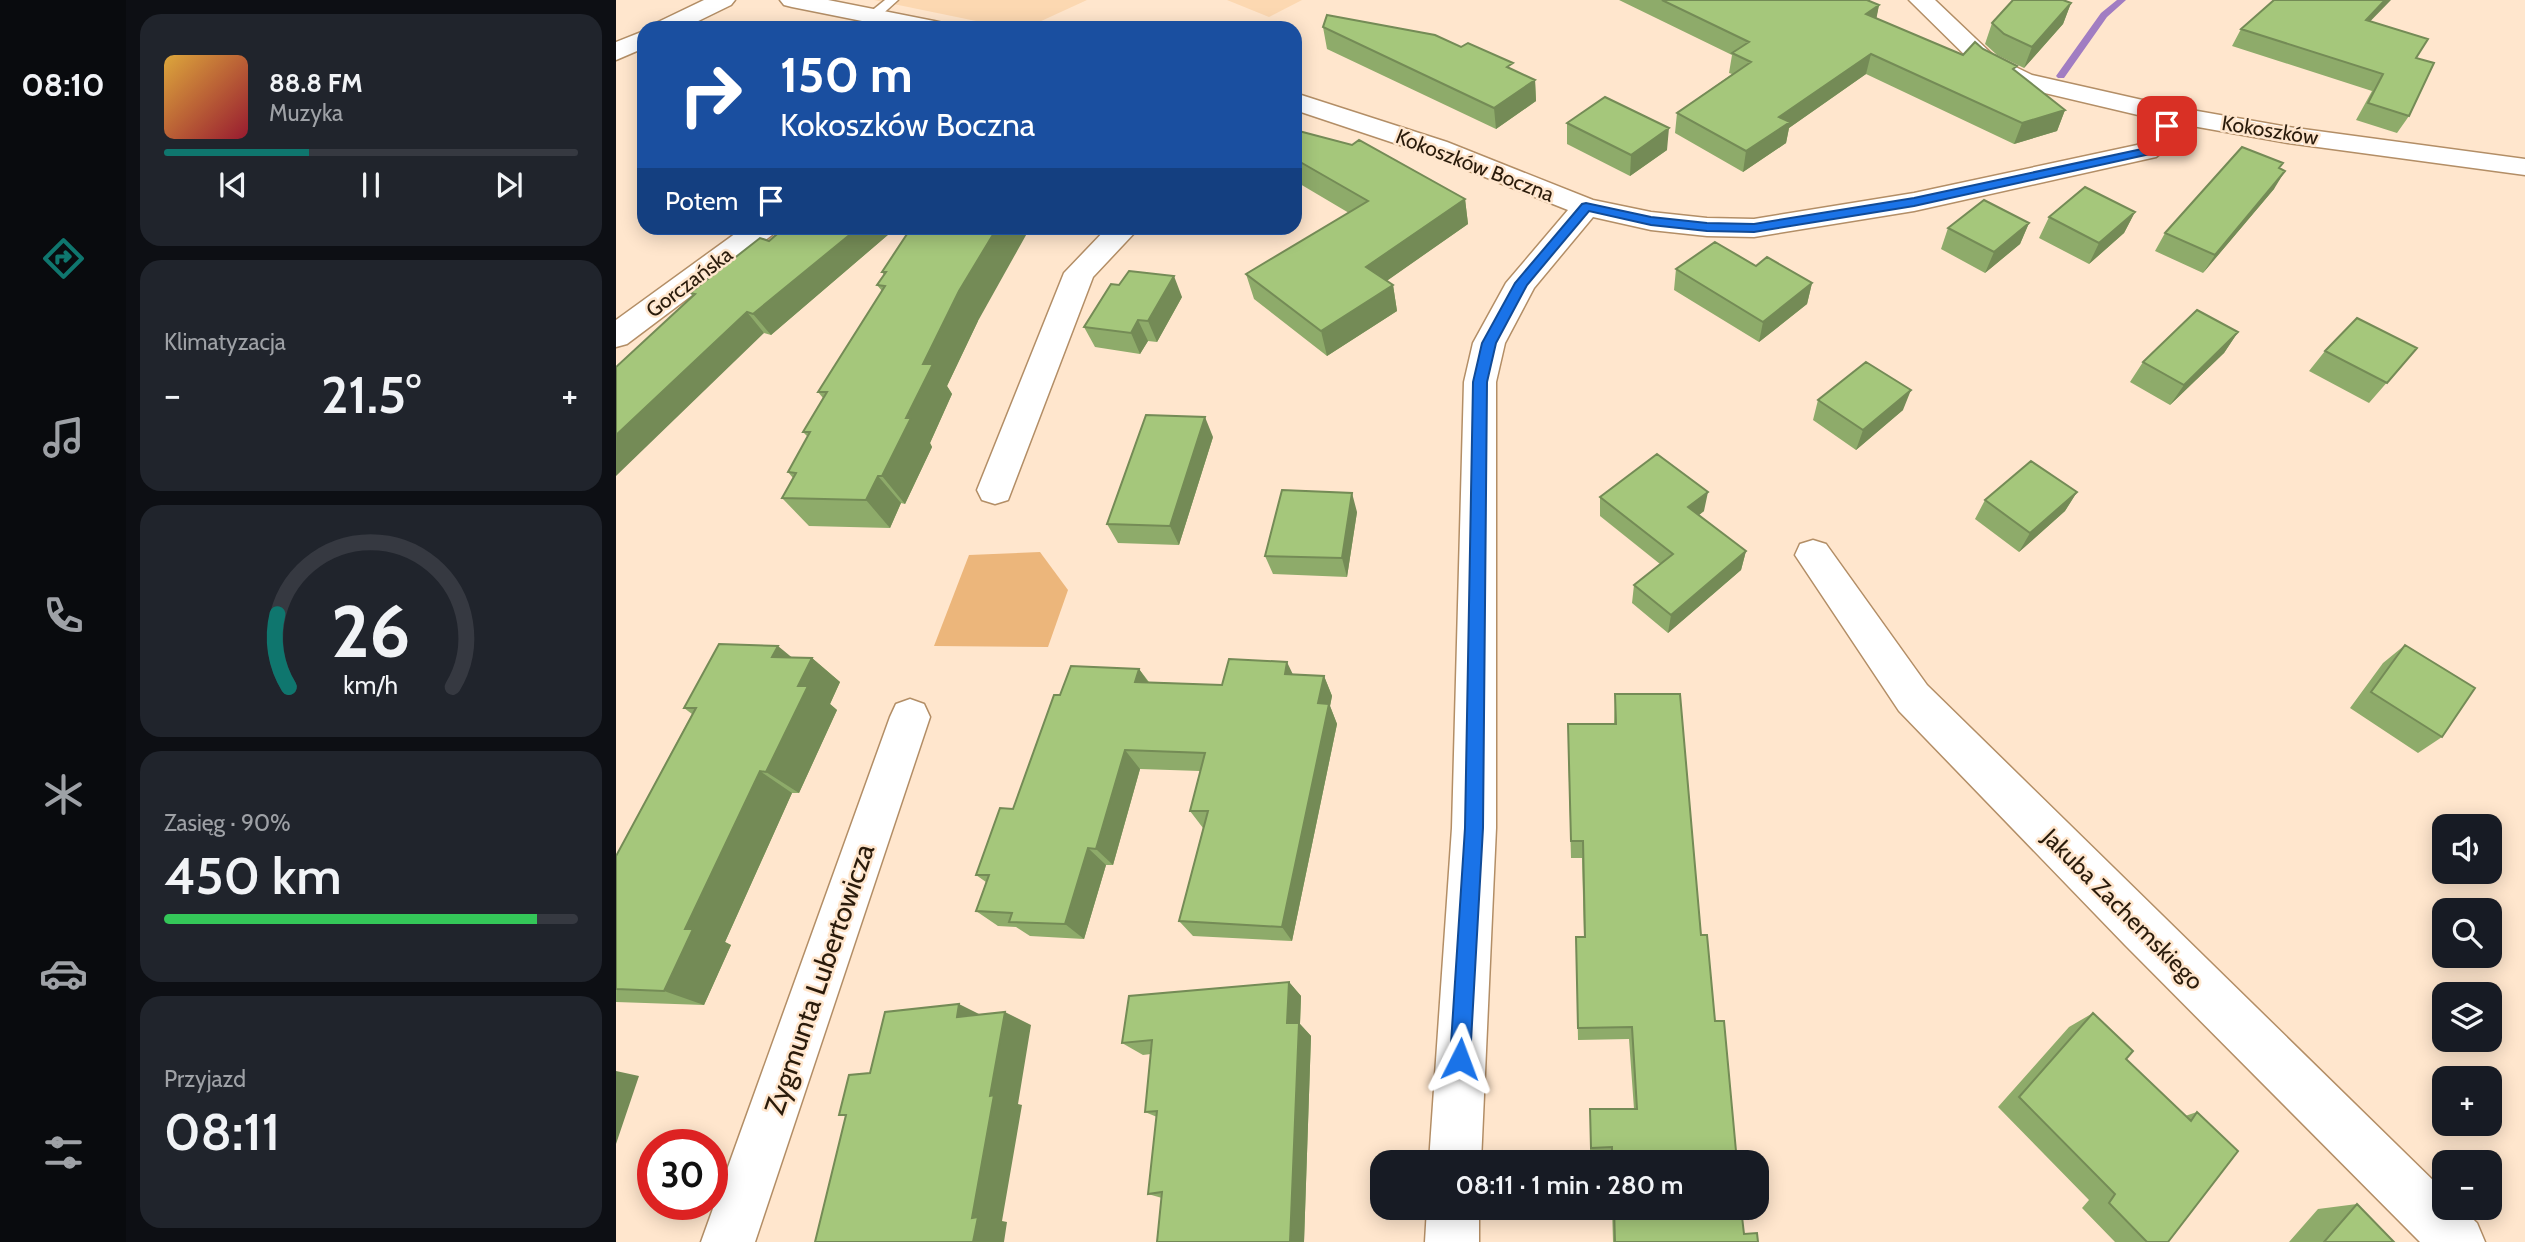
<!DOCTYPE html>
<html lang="pl">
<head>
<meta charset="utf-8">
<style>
	:root { --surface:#171b24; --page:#20242c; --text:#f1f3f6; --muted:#9ea1a6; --line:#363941; --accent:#0f766e }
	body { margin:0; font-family:Cabin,sans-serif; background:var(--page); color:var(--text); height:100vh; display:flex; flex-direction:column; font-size:26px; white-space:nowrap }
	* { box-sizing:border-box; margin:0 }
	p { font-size:23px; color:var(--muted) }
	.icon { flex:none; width:38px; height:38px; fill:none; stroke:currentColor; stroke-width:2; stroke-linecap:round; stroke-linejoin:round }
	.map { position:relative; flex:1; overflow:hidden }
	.side { display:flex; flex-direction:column; gap:14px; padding:14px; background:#0d0f14; width:490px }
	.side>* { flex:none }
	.top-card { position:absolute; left:21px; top:21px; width:665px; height:214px; border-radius:21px; box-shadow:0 4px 18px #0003; background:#1a4fa0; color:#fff; overflow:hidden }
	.fabs { position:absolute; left:1816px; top:814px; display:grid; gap:14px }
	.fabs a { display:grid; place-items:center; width:70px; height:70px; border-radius:14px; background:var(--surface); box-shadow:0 4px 18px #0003; font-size:35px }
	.speed { position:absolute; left:21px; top:1129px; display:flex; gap:14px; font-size:35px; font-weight:700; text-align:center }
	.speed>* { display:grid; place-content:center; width:91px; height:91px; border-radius:50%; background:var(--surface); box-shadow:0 4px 18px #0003; line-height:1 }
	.speed .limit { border:10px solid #d22; background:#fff; color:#111 }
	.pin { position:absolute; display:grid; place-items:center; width:60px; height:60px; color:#fff; margin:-30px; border-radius:14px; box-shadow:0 4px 10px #0006 }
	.me { position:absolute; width:77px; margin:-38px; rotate:3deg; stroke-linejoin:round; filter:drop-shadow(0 0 5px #0008) }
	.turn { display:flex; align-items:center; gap:24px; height:147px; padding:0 28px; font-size:32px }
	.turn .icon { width:91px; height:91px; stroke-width:2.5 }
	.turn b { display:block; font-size:49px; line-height:60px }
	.then { display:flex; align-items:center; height:66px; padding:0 28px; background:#0003; gap:14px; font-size:26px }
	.big { font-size:52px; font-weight:600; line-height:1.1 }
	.side .card { flex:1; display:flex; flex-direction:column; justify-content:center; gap:10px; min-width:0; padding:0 24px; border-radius:21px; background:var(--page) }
	.side .dial { align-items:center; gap:0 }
	.dial svg { height:182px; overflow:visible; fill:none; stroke:var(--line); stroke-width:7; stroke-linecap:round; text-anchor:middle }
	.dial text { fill:var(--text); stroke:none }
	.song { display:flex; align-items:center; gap:21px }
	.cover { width:84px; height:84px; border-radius:10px; background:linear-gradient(135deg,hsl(40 70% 55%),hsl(350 70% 35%)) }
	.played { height:7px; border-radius:4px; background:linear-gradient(90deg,var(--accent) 35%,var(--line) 35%) }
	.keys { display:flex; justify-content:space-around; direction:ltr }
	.heat { display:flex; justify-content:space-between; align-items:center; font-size:38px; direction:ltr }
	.charge { height:10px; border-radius:5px; background:linear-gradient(90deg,#34c759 90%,var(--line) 0) }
	.trip { position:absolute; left:754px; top:1150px; width:399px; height:70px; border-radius:21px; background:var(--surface); box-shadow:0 4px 18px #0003; font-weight:600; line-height:70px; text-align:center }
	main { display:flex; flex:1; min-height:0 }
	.tabs { display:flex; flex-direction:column; width:126px; justify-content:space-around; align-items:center; background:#090b0e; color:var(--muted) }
	.tabs .icon { width:49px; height:49px }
	.tabs .on { color:var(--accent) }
	.tabs b { font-size:32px; color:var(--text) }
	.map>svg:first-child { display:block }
	.built { fill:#fcd8b1 }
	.green { fill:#ecb67b }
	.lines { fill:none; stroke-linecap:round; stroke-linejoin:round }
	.stream { fill:#a17dc2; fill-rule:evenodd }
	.lane-casing { stroke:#b38e66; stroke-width:3 }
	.street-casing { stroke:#b38e66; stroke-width:3 }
	.lane { fill:#fff; fill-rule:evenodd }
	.street { fill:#fff; fill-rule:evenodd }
	.wall { fill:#8eab6a }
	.shaded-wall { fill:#748b56 }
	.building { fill:#a5c77b; stroke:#748b56; stroke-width:2 }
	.route { fill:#1a73e8; stroke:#114b97; stroke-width:2 }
	.labels { text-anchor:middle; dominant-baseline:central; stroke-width:5; stroke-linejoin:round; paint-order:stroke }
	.far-street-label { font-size:21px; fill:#2a1b0b; stroke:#ffe6cd }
	.street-label { font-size:24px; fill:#2a1b0b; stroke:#ffe6cd }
	.near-street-label { font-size:28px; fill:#2a1b0b; stroke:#ffe6cd }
</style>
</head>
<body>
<main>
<nav class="tabs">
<b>08:10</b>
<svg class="icon on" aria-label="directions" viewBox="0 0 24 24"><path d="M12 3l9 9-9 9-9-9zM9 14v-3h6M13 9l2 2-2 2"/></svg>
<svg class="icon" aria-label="music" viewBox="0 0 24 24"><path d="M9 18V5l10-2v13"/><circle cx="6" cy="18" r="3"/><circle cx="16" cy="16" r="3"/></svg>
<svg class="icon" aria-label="phone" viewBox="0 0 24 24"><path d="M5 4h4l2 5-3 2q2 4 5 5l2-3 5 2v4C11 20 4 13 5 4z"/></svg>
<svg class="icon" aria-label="climate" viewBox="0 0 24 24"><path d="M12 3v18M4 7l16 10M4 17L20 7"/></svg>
<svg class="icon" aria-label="car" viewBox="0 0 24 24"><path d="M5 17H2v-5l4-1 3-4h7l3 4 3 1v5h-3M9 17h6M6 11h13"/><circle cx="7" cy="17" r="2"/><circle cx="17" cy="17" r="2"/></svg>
<svg class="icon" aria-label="filters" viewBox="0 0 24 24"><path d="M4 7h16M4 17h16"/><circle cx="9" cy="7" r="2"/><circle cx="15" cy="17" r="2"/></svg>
</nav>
<section class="side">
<div class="card">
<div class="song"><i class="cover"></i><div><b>88.8 FM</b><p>Muzyka</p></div></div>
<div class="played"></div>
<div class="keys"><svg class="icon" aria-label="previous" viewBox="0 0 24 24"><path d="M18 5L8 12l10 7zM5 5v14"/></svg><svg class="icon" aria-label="pause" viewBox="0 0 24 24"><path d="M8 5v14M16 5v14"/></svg><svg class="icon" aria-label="next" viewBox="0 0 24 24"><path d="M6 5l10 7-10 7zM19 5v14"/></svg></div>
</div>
<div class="card"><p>Klimatyzacja</p>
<div class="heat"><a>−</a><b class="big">21.5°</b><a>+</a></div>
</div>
<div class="card dial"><svg viewBox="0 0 100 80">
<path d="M14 69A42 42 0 1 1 86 69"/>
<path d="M14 69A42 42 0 0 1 9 37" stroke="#0f766e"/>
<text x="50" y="56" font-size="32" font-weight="700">26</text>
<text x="50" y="72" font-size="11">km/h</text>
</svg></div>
<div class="card"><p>Zasięg · 90%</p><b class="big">450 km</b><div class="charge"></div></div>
<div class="card"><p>Przyjazd</p><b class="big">08:11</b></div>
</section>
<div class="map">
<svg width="1909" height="1242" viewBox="0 0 1909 1242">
	<rect width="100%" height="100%" fill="#ffe6cd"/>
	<path class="built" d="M 258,0 L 471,0 L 410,28 L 394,28 Z
		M 611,0 L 686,0 L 653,17 Z"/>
	<path class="green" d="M 424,552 L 452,590 L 432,647 L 318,646 L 353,555 Z"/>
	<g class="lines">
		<path class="stream" d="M 1501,0 L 1510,0 L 1491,17 L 1448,78 L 1442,78 L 1440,76 L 1485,13 Z"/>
		<defs>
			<path id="lane" d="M 269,0 L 282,0 L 261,19 L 253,19 L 253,13 Z"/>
			<path id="street" d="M 88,0 L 119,0 L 115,5 L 68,28 L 37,28 L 40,23 Z
				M 164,0 L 212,0 L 318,21 L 327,23 L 330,28 L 281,28 L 176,7 L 168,5 Z
				M 1293,0 L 1319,0 L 1379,57 L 1416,75 L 1553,106 L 1672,127 L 1909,159 L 1909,175 L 1672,143 L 1565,124 L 1554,146 L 1540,157 L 1298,211 L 1138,237 L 1091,236 L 1035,230 L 977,217 L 918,288 L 889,343 L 880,382 L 880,828 L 865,1162 L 813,1162 L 836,828 L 848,382 L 857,343 L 890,283 L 952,210 L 811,154 L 679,110 L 679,93 L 831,142 L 977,200 L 1035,212 L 1091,218 L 1138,219 L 1298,193 L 1521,145 L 1534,135 L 1539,119 L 1399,86 L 1361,67 Z
				M 28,31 L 28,48 L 0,60 L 0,42 Z
				M 127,228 L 161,228 L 156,235 L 11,344 L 0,347 L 0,320 Z
				M 491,228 L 523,228 L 477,277 L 392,500 L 379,504 L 366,500 L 361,490 L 448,273 Z
				M 1197,540 L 1210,544 L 1311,685 L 1829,1192 L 1829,1208 L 1845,1208 L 1861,1223 L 1869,1242 L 1804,1242 L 1509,945 L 1283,711 L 1179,555 L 1184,544 Z
				M 294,699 L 308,704 L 314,717 L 139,1242 L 85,1242 L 274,717 L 280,704 Z
				M 811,1208 L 863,1208 L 863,1242 L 809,1242 Z"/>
		</defs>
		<use href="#lane" class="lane-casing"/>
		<use href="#street" class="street-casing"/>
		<use href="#lane" class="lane"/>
		<use href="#street" class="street"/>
	</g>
	<path class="wall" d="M 1003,0 L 1251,0 L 1263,5 L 1260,18 L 1347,55 L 1367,49 L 1399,71 L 1449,110 L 1441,131 L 1398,144 L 1250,74 L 1173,128 L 1170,143 L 1127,172 L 1059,133 L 1061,113 L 1116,74 L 1113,73 L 1116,55 Z
		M 1455,3 L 1447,24 L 1408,68 L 1381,55 L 1369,44 L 1376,23 Z
		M 707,27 L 897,70 L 919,80 L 920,101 L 880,129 L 711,49 Z
		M 1625,29 L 1800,58 L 1793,116 L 1781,133 L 1740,120 L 1756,91 L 1616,46 Z
		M 951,123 L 1051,150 L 1014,176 L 951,144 Z
		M 679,130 L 849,199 L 852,224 L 770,281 L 777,285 L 781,311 L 711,356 L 638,299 L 630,274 L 733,213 L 679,181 Z
		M 1663,169 L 1658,189 L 1587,273 L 1539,251 L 1549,233 Z
		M 1519,212 L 1508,233 L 1473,264 L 1423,238 L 1433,217 Z
		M 1413,223 L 1404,244 L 1369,273 L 1325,249 L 1332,228 Z
		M 169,228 L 280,228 L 155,335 L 148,333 L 77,296 L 74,293 L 153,241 Z
		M 295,228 L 362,321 L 331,386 L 336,394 L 314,443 L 316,447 L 289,504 L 285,503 L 274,528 L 193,526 L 166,498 L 177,478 L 172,472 L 192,437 L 187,432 L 207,398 L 202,392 L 266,291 L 261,285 L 268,275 L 266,272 Z
		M 1060,269 L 1196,283 L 1191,304 L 1143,342 L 1058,290 Z
		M 503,285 L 566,297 L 541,342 L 532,341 L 524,354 L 479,347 L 468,327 Z
		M 1622,332 L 1608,353 L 1554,405 L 1514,382 L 1527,362 Z
		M 1801,348 L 1753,403 L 1693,371 L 1709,351 Z
		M 1202,400 L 1287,410 L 1240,450 L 1197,420 Z
		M 597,437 L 563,545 L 502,543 L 491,524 Z
		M 1461,492 L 1449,511 L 1403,552 L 1359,519 L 1369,500 Z
		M 984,497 L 1088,511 L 1083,515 L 1130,551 L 1125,570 L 1052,633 L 1016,603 L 1018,585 L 1044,564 L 984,516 Z
		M 741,512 L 731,577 L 657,574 L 649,556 Z
		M 1789,645 L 1826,737 L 1802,753 L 1734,708 L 1767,663 Z
		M 176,657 L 196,658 L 224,682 L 214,704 L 221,710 L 183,793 L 176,793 L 109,942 L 115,945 L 88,1005 L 0,1002 L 0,856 L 76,714 L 68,708 Z
		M 523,669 L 533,682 L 606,685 L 677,674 L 708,676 L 716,696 L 714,706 L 721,724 L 676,941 L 577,936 L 563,921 L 587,828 L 574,811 L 584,771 L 524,769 L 497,865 L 490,865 L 468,939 L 414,936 L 400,927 L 382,926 L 360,911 L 370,882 L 360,875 L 397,809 L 444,695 Z
		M 999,694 L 1085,935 L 1121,1162 L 994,1162 L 994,1154 L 974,1155 L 974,1109 L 1018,1109 L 1013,1039 L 962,1040 L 960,937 L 968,937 L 966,858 L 955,858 L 952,745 L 998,724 Z
		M 673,982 L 685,996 L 684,1024 L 695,1036 L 688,1242 L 541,1242 L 546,1198 L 532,1194 L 541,1117 L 529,1112 L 535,1054 L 527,1055 L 506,1043 Z
		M 1477,1013 L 1510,1059 L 1569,1116 L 1581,1112 L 1552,1242 L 1499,1242 L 1466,1208 L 1473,1200 L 1382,1107 L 1453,1027 Z
		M 1741,1204 L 1778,1242 L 1673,1242 L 1702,1209 Z
		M 996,1208 L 1125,1208 L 1128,1234 L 1142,1242 L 997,1242 Z"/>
	<path class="shaded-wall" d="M 1769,0 L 1775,0 L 1739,37 L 1750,20 Z
		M 1455,3 L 1447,24 L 1408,68 L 1416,47 Z
		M 1263,5 L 1259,26 L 1250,14 Z
		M 1255,54 L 1250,74 L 1173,128 L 1170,143 L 1127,172 L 1130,151 L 1163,117 Z
		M 919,80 L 920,101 L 880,129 L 878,108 Z
		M 1449,110 L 1441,131 L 1398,144 L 1406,123 Z
		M 1053,128 L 1051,150 L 1014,176 L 1015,155 Z
		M 1669,171 L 1658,189 L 1587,273 L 1599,255 Z
		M 849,199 L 852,224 L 755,292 L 750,267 Z
		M 1519,212 L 1508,233 L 1473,264 L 1483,243 Z
		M 1413,223 L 1404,244 L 1369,273 L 1378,252 Z
		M 242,228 L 280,228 L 155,335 L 137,314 Z
		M 381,228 L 414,228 L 362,321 L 331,386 L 336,394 L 314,443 L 316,447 L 289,504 L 266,476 L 290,418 L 307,364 L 343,291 Z
		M 558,276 L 566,297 L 541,342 L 532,321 Z
		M 1196,283 L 1191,304 L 1143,342 L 1147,322 Z
		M 777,285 L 781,311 L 711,356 L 705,331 Z
		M 131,312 L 148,333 L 0,476 L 0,435 Z
		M 522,320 L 532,341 L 524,354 L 515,333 Z
		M 1622,332 L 1608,353 L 1554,405 L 1568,385 Z
		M 1295,390 L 1287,410 L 1240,450 L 1247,430 Z
		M 589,417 L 597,437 L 563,545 L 554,526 Z
		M 262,476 L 285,503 L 274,528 L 250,500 Z
		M 1092,492 L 1088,511 L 1069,526 L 1072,507 Z
		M 1461,492 L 1449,511 L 1403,552 L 1414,533 Z
		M 736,493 L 741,512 L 731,577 L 726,558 Z
		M 1130,551 L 1125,570 L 1052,633 L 1055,615 Z
		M 162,646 L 190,669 L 196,658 L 224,682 L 214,704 L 221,710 L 183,793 L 150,772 L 182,686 L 156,657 Z
		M 671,662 L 681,683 L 669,674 Z
		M 523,669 L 537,689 L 519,682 Z
		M 708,676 L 716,696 L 714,706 L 721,724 L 676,941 L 666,927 L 702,703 Z
		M 509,750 L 524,769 L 497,865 L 480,849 Z
		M 144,771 L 176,793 L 109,942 L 115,945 L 88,1005 L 48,991 L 69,929 Z
		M 472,848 L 490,865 L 468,939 L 449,924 Z
		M 673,982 L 685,996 L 684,1024 L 695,1036 L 688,1242 L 674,1242 L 671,1023 Z
		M 343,1004 L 371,1018 L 341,1017 Z
		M 389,1012 L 415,1025 L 402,1104 L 406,1105 L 386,1221 L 391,1222 L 388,1242 L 357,1242 L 356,1218 L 374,1096 Z
		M 0,1071 L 23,1076 L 0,1144 Z"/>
	<path class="building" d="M 1046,0 L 1251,0 L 1263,5 L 1250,14 L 1347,55 L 1359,42 L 1367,49 L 1401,66 L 1397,69 L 1449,110 L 1406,123 L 1255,54 L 1163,117 L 1174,122 L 1130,151 L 1061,113 L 1135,62 L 1116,53 L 1133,42 Z
		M 1397,0 L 1447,0 L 1455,3 L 1416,47 L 1388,34 L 1376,23 Z
		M 1658,0 L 1769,0 L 1750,20 L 1812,39 L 1800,58 L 1818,63 L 1793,116 L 1752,103 L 1767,74 L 1625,29 Z
		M 711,15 L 819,35 L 845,47 L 852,43 L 897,63 L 891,67 L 919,80 L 878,108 L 707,27 Z
		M 989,97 L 1053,128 L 1015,155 L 951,123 Z
		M 679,130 L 736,145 L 743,140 L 849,199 L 750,267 L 777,285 L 705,331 L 630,274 L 752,201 L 679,159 Z
		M 1626,147 L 1667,163 L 1663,168 L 1669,171 L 1599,255 L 1549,233 Z
		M 1469,187 L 1519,212 L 1483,243 L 1433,217 Z
		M 1368,200 L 1413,223 L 1378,252 L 1332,228 Z
		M 168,228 L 242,228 L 137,314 L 131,312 L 0,435 L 0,367 L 79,294 L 74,293 L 144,238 L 153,241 Z
		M 295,228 L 381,228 L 343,291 L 307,364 L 317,364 L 290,418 L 295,418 L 266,476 L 262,476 L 250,500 L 166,498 L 180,473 L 172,472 L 194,432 L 187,432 L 211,392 L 202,392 L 269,286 L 261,285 L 270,272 L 266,272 Z
		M 1099,242 L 1140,266 L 1151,257 L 1196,283 L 1147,322 L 1060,269 Z
		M 513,271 L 558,276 L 532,321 L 522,320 L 515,333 L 468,327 L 495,284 L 503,285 Z
		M 1581,310 L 1622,332 L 1568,385 L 1527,362 Z
		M 1741,318 L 1801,348 L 1771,383 L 1709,351 Z
		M 1250,362 L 1295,390 L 1247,430 L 1202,400 Z
		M 530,415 L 589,417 L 554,526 L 491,524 Z
		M 1041,454 L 1092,492 L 1072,507 L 1130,551 L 1055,615 L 1018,585 L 1057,554 L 984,497 Z
		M 1415,461 L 1461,492 L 1414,533 L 1369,500 Z
		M 666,490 L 736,493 L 726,558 L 649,556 Z
		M 103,644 L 162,646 L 156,657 L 196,658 L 182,686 L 192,686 L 150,772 L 144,771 L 69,929 L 77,929 L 48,991 L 0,989 L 0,856 L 80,708 L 68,708 Z
		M 1789,645 L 1859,688 L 1826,737 L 1755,692 Z
		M 613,659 L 671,662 L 669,674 L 708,676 L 702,703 L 713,704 L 666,927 L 563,921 L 592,811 L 574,811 L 589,753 L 509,750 L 480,849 L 472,848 L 449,924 L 393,922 L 396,913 L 360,911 L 373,875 L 360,875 L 384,808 L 397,809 L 438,695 L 444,695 L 455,666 L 523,669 L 519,682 L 606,685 Z
		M 999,694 L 1064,694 L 1085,935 L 1091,935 L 1099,1021 L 1108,1021 L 1121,1162 L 996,1162 L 996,1147 L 975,1148 L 974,1109 L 1021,1109 L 1016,1027 L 962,1028 L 960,937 L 969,937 L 967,841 L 955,841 L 952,724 L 1000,724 Z
		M 673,982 L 671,1023 L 683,1023 L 674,1242 L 541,1242 L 546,1192 L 532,1194 L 541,1111 L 529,1112 L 536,1040 L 506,1043 L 513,996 Z
		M 343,1004 L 341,1017 L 389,1012 L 374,1096 L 378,1095 L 356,1218 L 362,1217 L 357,1242 L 199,1242 L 230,1115 L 223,1115 L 233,1075 L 254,1073 L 269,1012 Z
		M 1477,1013 L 1517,1051 L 1510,1059 L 1575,1121 L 1581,1112 L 1622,1151 L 1552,1242 L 1531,1242 L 1493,1203 L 1499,1194 L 1403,1097 Z
		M 1741,1204 L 1778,1242 L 1708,1242 Z
		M 998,1208 L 1125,1208 L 1128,1234 L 1141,1233 L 1142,1242 L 999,1242 Z"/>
	<path class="route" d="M 1547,123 L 1557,126 C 1554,141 1547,147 1534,154 L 1298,206 L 1138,232 L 1091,231 L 1035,225 L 973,211 L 911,285 L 880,343 L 871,382 L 867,828 L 854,1059 L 851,1067 L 844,1070 L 837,1067 L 834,1059 L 849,828 L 857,382 L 866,343 L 899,283 L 966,204 L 970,203 L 1035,217 L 1091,223 L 1138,224 L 1298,198 L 1526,149 L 1538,143 Z"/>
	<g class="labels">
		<g class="far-street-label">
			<text transform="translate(1654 130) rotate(9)">Kokoszków</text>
			<text transform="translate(859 165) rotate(21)">Kokoszków Boczna</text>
			<text transform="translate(73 282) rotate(-37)">Gorczańska</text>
		</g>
		<g class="street-label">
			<text transform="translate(1507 909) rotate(45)">Jakuba Zachemskiego</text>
		</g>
		<g class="near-street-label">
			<text transform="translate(203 979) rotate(-71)">Zygmunta Lubertowicza</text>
		</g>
	</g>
</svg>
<div class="fabs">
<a><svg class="icon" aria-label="sound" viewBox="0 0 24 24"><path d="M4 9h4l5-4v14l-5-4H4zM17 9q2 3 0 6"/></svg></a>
<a><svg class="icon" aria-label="search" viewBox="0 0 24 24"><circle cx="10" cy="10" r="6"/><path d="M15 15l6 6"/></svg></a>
<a><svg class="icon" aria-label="layers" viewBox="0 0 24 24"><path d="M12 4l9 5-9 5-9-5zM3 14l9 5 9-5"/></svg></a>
<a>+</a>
<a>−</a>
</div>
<div class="speed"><div class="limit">30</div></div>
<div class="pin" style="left:1551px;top:126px;background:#d93025"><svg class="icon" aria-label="arrive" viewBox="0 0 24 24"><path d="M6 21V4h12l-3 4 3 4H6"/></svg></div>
<svg class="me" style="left:844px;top:1059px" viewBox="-20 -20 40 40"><path d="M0-17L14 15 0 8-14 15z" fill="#1a73e8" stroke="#fff" stroke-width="4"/></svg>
<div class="trip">08:11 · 1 min · 280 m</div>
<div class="top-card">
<div class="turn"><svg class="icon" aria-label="right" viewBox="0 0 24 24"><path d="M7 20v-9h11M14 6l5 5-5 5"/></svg><div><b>150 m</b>Kokoszków Boczna</div></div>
<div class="then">Potem<svg class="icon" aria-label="arrive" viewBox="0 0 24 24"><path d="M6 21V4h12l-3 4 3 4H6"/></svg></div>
</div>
</div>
</main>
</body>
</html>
